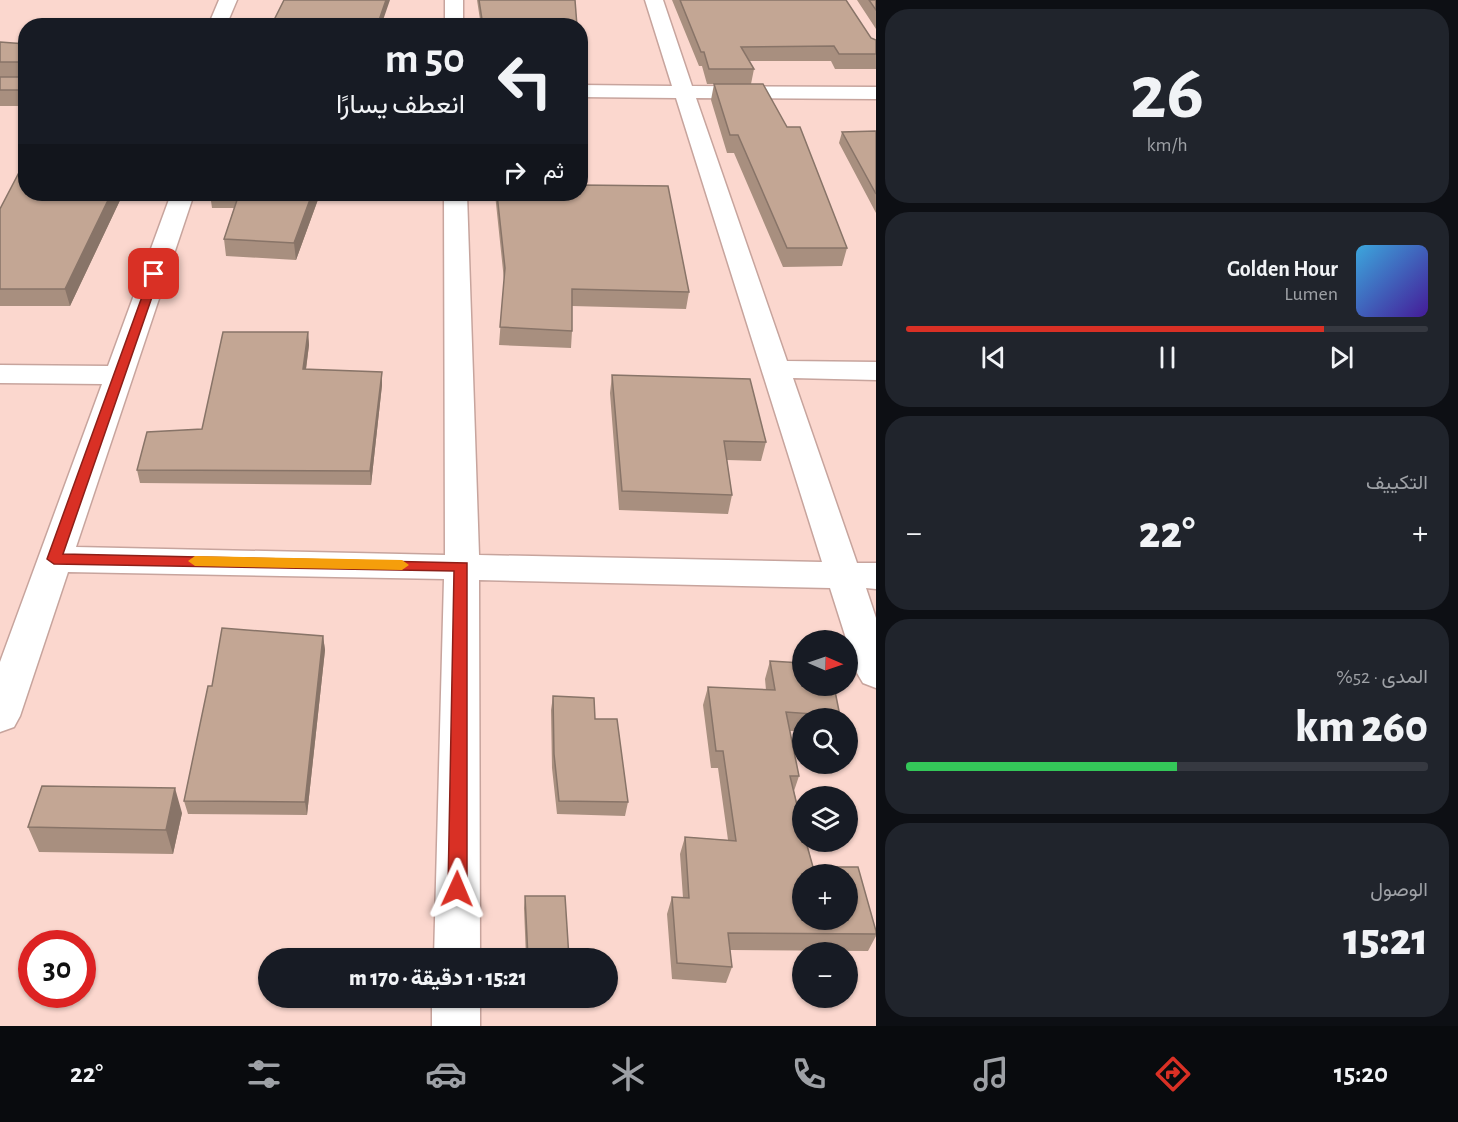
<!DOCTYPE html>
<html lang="ar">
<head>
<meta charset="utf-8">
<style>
	:root { --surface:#171b24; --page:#20242c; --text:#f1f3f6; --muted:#9ea1a6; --line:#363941; --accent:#d93025 }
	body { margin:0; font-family:"Alegreya Sans",Vazirmatn,sans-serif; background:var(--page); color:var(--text); direction:rtl; height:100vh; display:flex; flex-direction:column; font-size:22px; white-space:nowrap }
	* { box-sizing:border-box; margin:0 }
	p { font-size:20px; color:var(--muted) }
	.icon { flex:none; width:33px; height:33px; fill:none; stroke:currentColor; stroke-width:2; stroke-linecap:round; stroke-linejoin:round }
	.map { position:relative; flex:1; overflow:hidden; direction:ltr }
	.sheet { display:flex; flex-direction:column; gap:9px; padding:9px; background:#0d0f14; width:582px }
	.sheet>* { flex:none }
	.guide { position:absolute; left:18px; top:18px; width:570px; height:183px; border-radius:24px; box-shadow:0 2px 4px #0004; direction:rtl; background:#171b24; color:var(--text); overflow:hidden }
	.needle { width:39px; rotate:92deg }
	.buttons { position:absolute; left:792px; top:630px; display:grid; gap:12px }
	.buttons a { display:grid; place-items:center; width:66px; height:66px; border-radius:50%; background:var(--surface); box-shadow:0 2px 4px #0004; font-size:30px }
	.speed { position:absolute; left:18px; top:930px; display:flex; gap:12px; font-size:30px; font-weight:700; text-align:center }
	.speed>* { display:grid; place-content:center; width:78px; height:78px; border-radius:50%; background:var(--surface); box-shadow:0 2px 4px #0004; line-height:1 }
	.speed .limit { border:9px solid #d22; background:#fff; color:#111 }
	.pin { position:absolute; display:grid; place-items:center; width:51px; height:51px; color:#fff; margin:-26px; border-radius:12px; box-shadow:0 3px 9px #0006 }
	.me { position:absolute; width:66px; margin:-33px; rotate:1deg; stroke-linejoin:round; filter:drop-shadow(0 0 4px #0008) }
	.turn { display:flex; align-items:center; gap:21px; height:126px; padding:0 24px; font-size:27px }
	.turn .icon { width:78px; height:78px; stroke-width:2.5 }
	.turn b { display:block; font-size:42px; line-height:51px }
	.then { display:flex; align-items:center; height:57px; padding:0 24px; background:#0003; gap:12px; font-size:22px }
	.big { font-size:45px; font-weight:800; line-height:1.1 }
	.sheet .card { flex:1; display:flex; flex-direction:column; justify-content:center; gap:9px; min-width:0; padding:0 21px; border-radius:24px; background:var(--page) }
	.sheet .dial { align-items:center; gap:0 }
	.dial b { font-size:78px; line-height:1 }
	.song { display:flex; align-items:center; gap:18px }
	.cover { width:72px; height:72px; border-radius:9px; background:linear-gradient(135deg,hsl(200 70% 55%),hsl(260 70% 35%)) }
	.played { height:6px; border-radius:3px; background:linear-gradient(90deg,var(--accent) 80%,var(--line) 80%) }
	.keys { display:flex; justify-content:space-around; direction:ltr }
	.heat { display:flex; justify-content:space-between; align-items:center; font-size:33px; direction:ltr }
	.charge { height:9px; border-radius:4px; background:linear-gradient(90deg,#34c759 52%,var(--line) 0) }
	.trip { position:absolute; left:258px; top:948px; width:360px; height:60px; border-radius:30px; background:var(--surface); box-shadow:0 2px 4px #0004; font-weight:800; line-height:60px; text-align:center; direction:rtl }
	.menu { display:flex; height:96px; justify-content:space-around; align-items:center; background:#090b0e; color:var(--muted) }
	.menu .icon { width:42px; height:42px }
	.menu .current { color:var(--accent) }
	.menu b { font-size:27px; color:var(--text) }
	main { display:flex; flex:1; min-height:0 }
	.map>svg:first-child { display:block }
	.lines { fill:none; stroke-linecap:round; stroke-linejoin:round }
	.street-casing { stroke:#c7a49d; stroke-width:3 }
	.street { fill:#fff; fill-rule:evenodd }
	.wall { fill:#a88f7f }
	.shaded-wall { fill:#887468 }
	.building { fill:#c3a694; stroke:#887468; stroke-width:1.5; fill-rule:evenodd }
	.route { fill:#d93025; stroke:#8d1f18; stroke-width:1.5 }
	.slow { fill:#f59e0b }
</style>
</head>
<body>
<main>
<section class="sheet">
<div class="card dial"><b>26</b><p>km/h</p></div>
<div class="card">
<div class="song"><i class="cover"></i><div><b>Golden Hour</b><p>Lumen</p></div></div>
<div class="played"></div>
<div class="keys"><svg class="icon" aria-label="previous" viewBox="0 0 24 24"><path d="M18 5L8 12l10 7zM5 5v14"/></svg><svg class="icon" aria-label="pause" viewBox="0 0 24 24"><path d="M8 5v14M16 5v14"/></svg><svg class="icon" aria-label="next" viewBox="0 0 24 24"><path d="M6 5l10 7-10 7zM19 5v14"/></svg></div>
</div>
<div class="card"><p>التكييف</p>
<div class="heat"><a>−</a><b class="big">22°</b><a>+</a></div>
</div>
<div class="card"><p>المدى · 52%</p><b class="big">260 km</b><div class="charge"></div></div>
<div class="card"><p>الوصول</p><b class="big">15:21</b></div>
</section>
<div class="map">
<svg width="876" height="1026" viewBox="0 0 876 1026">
	<rect width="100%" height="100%" fill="#fbd7ce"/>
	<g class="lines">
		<defs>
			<path id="street" d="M 219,0 L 237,0 L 226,26 L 208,26 Z
				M 445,0 L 463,0 L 463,26 L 445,26 Z
				M 645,0 L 663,0 L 692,86 L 876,87 L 876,99 L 696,98 L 787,361 L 876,362 L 876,380 L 793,378 L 857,563 L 876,563 L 876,589 L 866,588 L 876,618 L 876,688 L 863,683 L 857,673 L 830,588 L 479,580 L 480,958 L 434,958 L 444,579 L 68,572 L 20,716 L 14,727 L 0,732 L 0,662 L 102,384 L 0,383 L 0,365 L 108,366 L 171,194 L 194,194 L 76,547 L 445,555 L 444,194 L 467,194 L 479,555 L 822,562 L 676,98 L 580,97 L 580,85 L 672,86 Z
				M 432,998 L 480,998 L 480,1026 L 432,1026 Z"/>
		</defs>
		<use href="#street" class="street-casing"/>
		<use href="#street" class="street"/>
	</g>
	<path class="wall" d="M 477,0 L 575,0 L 577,26 L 481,26 Z
		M 672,0 L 846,0 L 871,38 L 876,40 L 876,69 L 835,69 L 831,61 L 749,61 L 754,69 L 751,84 L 707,84 L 702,66 L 699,66 Z
		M 857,0 L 876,0 L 876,29 Z
		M 0,42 L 26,44 L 26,106 L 0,106 Z
		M 714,84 L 847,248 L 842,266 L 783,267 L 734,153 L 727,153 L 711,100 Z
		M 876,131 L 876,213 L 839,143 L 842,132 Z
		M 123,194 L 70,306 L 0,306 L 0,209 Z
		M 210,194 L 320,194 L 296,260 L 226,256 L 224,239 L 234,208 L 212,208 Z
		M 495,194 L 580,194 L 689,292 L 686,309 L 572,306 L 572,331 L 571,348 L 499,345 L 504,280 Z
		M 308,332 L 309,345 L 306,370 L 382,372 L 382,385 L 371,485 L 140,483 L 137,470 L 202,429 Z
		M 612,375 L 766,442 L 761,461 L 727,460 L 732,495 L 728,514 L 619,510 L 610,393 Z
		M 323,636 L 325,650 L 307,815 L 188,814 L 184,801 Z
		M 770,661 L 840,716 L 839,718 L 802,718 L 802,731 L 790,731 L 799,776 L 794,791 L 813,867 L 876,931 L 876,936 L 868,951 L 730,950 L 732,967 L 726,983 L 672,979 L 667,914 L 672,897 L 683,898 L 680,854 L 685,837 L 728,840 L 718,768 L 711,768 L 703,705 L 708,687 L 766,690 L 765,679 Z
		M 553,696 L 595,719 L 628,802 L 625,816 L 557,814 L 552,768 L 551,710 Z
		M 182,813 L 173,854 L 39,852 L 28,827 Z
		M 525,896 L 569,958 L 526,958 L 524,908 Z"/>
	<path class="shaded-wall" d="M 386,0 L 390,0 L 381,26 L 377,26 Z
		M 111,194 L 123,194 L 70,306 L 65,289 Z
		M 312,194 L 320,194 L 296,260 L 294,243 Z
		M 308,332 L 309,345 L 304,383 L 303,369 Z
		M 382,372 L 382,385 L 371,485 L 370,471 Z
		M 323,636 L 325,650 L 307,815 L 305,802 Z
		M 175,788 L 182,813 L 173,854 L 166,830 Z"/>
	<path class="building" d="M 284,0 L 386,0 L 377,26 L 271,26 Z
		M 479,0 L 575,0 L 577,26 L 483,26 Z
		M 680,0 L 846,0 L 871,38 L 876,40 L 876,54 L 839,54 L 834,46 L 741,47 L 754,69 L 709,69 L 704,52 L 701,52 Z
		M 869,0 L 876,0 L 876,10 Z
		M 0,42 L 26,44 L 26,90 L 0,90 L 0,77 L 24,77 L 24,62 L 0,62 Z
		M 714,84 L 763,84 L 787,127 L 800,127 L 847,248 L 787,248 L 738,135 L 730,135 Z
		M 876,131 L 876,194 L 842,132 Z
		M 26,159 L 26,194 L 111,194 L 65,289 L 0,289 L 0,209 Z
		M 580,185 L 668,186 L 689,292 L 572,289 L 572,331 L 500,327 L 505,268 L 497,194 L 580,194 Z
		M 239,194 L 312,194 L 294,243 L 224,239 Z
		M 223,332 L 308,332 L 303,369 L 382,372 L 370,471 L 137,470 L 147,432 L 202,429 Z
		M 612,375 L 750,379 L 766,442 L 724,441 L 732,495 L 622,491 Z
		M 222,628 L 323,636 L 305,802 L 184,801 L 208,686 L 212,686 Z
		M 770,661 L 802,663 L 802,686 L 834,686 L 840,716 L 786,712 L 799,776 L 790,776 L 802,826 L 802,842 L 806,842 L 813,867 L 858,867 L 876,931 L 876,934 L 728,933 L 732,967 L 677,963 L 672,897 L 689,898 L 685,837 L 736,841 L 723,751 L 716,751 L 708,687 L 775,690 ZM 802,874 L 848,874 L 848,920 L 802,920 Z
		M 553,696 L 594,698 L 595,719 L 617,719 L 628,802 L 559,801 L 554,754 Z
		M 42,786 L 175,788 L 166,830 L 28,827 Z
		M 525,896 L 565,896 L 569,958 L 528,958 Z"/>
	<path class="route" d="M 151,272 L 160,274 L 63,554 L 467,563 L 467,889 L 464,895 L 457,898 L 451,895 L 448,889 L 454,571 L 54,564 L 47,559 Z"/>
	<path class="slow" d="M 195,556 L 402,560 L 409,565 L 402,570 L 195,566 L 188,561 Z"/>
</svg>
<div class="buttons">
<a><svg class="needle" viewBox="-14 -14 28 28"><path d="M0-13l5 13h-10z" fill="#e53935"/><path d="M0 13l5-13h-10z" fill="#9ea1a6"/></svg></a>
<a><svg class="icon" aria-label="search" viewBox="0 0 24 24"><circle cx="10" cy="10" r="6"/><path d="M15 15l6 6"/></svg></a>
<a><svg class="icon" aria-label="layers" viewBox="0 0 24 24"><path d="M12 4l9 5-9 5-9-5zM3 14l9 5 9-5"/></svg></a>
<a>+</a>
<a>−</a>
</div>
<div class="speed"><div class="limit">30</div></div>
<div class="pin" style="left:154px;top:274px;background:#d93025"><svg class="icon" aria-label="arrive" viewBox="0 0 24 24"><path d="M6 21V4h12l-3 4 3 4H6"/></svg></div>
<svg class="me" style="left:457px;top:889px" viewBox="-20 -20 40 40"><path d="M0-17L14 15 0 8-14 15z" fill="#d93025" stroke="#fff" stroke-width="4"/></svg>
<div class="trip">15:21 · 1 دقيقة · 170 m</div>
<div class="guide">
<div class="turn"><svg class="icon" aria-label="left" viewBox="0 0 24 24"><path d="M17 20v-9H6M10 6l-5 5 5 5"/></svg><div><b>50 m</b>انعطف يسارًا</div></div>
<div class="then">ثم<svg class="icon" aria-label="right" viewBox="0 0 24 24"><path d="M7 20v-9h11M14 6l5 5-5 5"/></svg></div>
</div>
</div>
</main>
<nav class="menu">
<b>15:20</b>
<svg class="icon current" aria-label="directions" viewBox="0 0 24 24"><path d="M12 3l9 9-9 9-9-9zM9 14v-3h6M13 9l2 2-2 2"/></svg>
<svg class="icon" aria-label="music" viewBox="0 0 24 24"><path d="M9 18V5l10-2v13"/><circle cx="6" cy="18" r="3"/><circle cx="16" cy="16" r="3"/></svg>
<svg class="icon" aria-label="phone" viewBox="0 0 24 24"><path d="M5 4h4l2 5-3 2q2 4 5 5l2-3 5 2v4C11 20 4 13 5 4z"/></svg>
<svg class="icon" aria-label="climate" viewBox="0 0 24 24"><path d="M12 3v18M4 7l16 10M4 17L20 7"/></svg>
<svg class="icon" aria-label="car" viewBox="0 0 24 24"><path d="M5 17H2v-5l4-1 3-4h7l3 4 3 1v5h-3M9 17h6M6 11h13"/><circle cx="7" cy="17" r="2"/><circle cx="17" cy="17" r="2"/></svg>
<svg class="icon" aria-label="filters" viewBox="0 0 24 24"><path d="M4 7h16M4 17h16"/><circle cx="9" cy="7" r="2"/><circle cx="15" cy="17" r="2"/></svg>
<b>22°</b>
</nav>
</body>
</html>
